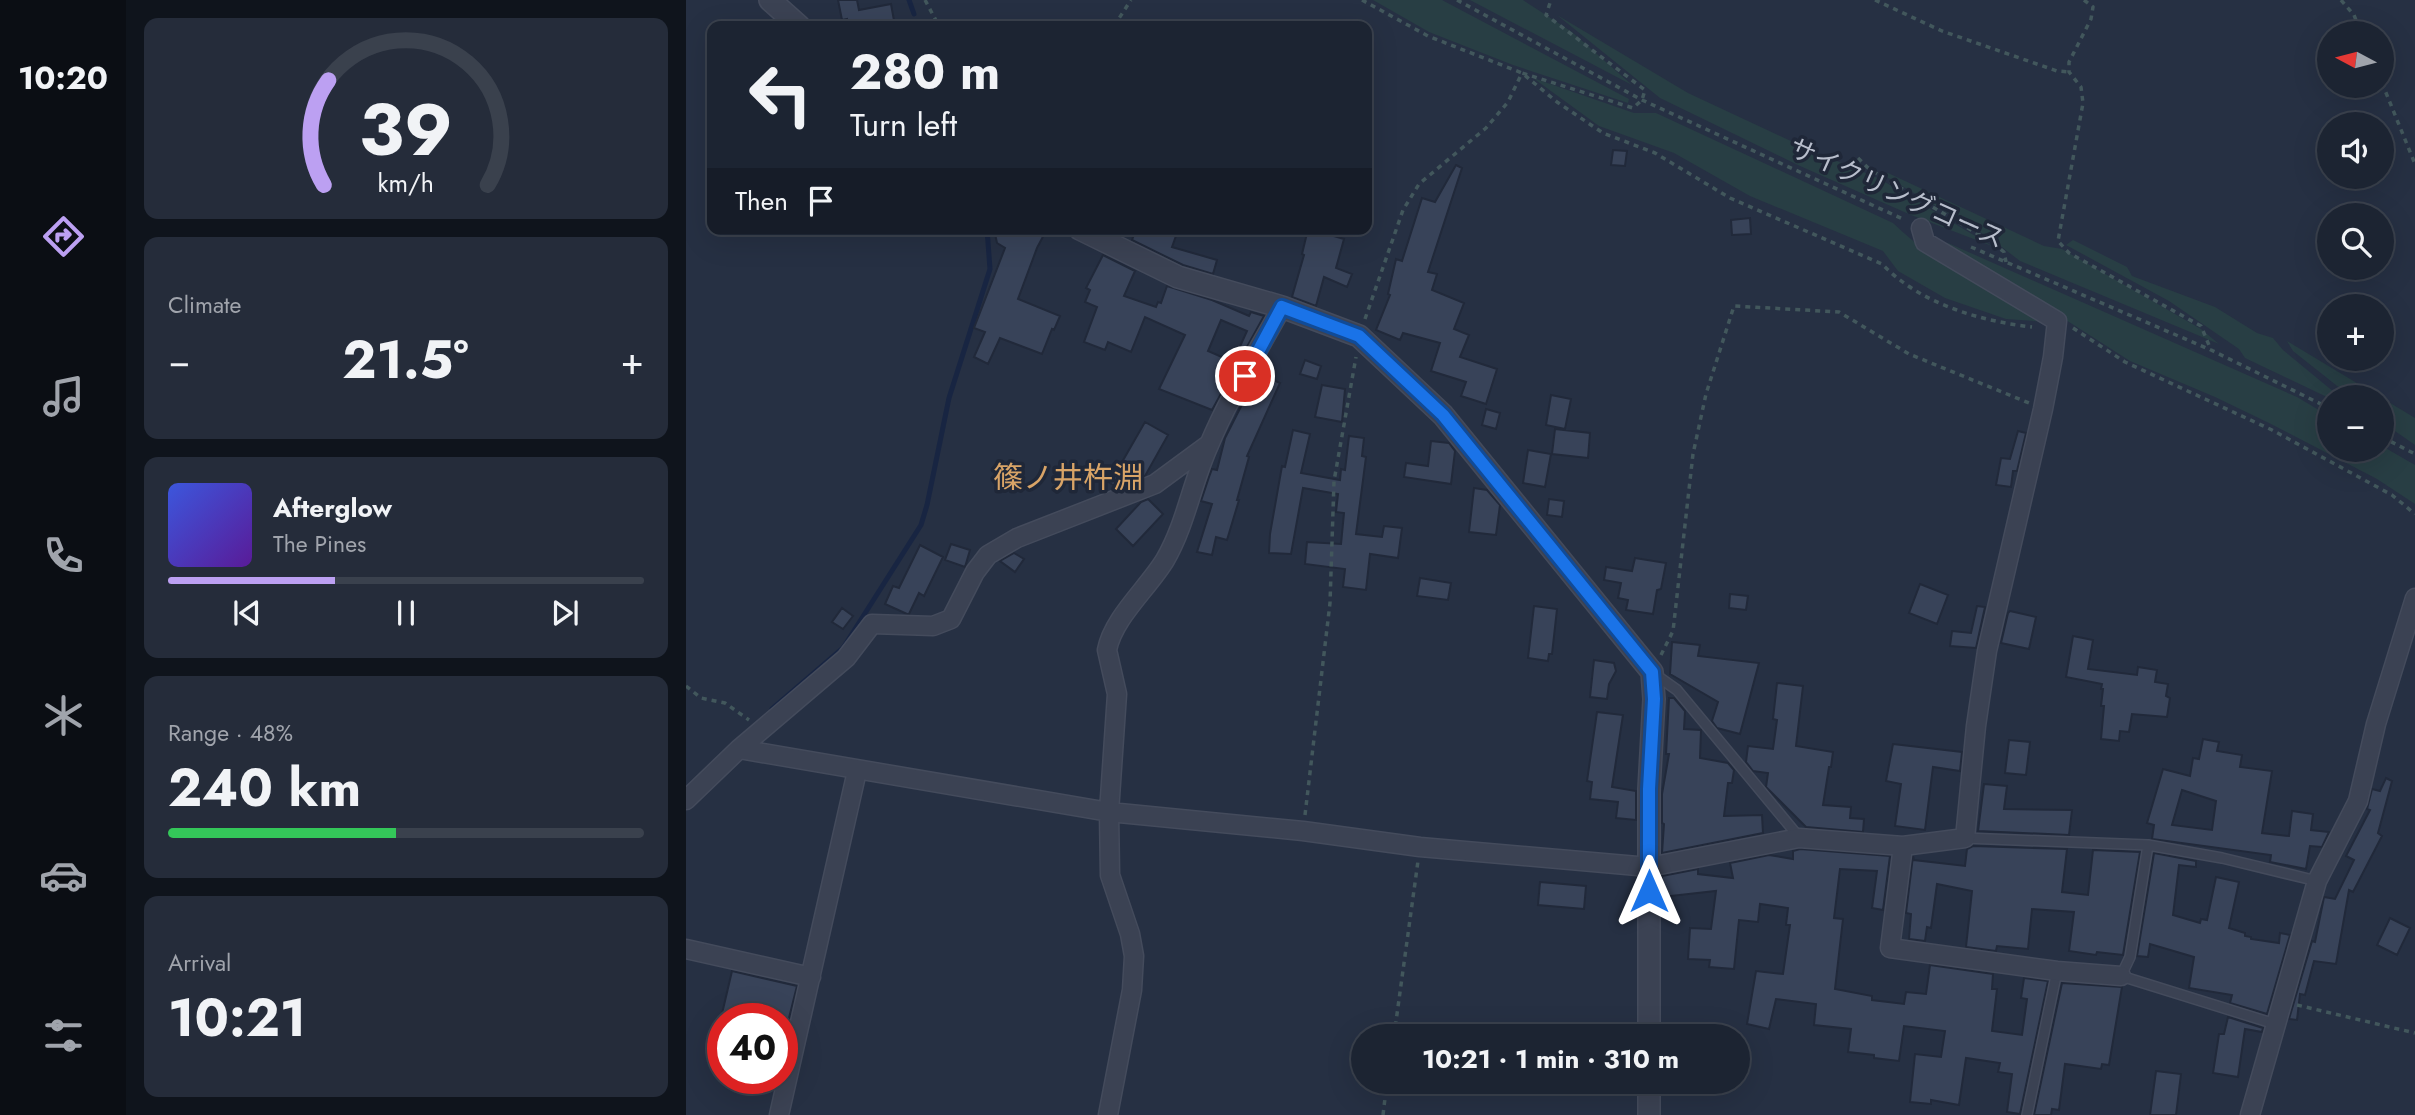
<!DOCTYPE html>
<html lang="en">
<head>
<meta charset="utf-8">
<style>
	:root { --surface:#1c2432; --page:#252c3a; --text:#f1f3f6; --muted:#a0a4ac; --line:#3a414d; --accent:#bca0f2 }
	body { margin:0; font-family:Jost,"Noto Sans JP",sans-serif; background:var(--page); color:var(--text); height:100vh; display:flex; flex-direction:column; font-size:26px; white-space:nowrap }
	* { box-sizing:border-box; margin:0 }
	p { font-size:23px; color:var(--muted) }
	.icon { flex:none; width:38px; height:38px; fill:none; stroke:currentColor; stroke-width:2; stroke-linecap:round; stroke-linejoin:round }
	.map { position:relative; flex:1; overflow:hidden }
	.drawer { display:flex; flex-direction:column; gap:18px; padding:18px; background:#0f141c; width:560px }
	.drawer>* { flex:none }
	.guide { position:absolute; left:21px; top:21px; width:665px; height:214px; border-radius:14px; box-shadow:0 7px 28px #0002,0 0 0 2px var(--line); background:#1c2432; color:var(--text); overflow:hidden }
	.needle { width:46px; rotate:277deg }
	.fabs { position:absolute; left:1631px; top:21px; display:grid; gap:14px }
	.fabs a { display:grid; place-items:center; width:77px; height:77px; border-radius:50%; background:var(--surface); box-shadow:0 7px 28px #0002,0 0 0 2px var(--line); font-size:35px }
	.speed { position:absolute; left:21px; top:1003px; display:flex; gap:14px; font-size:35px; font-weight:700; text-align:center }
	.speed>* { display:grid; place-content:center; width:91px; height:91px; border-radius:50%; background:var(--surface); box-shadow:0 7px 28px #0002,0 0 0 2px var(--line); line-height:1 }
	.speed .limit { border:10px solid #d22; background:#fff; color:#111 }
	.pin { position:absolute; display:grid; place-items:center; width:60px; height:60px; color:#fff; margin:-30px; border:4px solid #fff; border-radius:50%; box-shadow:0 2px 7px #0007 }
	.me { position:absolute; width:77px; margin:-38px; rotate:0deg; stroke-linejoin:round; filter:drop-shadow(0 0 5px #0008) }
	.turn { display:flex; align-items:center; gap:24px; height:147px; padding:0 28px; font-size:32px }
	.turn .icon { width:91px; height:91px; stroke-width:2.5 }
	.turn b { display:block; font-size:49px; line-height:60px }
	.then { display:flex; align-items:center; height:66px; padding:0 28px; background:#0003; gap:14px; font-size:26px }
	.big { font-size:52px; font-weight:700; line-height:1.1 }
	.drawer .widget { flex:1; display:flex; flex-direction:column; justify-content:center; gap:10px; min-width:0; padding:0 24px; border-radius:14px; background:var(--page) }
	.drawer .dial { align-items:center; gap:0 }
	.dial svg { height:182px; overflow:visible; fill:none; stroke:var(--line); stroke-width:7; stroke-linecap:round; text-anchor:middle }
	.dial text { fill:var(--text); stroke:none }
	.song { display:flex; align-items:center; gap:21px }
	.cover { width:84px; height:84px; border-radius:10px; background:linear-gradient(135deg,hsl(230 70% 55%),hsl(270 70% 35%)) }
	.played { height:7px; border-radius:4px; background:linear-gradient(90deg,var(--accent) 35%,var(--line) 35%) }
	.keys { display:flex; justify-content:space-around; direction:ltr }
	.heat { display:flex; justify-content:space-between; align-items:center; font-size:38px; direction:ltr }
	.charge { height:10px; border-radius:5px; background:linear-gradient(90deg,#34c759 48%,var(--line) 0) }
	.trip { position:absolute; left:665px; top:1024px; width:399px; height:70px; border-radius:35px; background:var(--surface); box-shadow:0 7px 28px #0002,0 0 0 2px var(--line); font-weight:700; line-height:70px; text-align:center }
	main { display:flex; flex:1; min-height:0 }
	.tab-bar { display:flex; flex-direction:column; width:126px; justify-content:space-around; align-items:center; background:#0b0e14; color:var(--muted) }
	.tab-bar .icon { width:49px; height:49px }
	.tab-bar .on { color:var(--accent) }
	.tab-bar b { font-size:32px; color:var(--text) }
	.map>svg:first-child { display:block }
	.green { fill:#283e44 }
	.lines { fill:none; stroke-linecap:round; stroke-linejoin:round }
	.stream { stroke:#182542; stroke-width:5 }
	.building { fill:#384359; stroke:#21293a; stroke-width:2; fill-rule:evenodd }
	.service-casing { stroke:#444b5c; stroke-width:12 }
	.minor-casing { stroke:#444b5c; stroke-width:21 }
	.tertiary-casing { stroke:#444b5c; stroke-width:24 }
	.path { stroke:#42575c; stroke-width:3.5; stroke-dasharray:5 5; stroke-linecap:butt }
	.service { stroke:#3b4253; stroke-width:9 }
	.minor { stroke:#3b4253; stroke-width:18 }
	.tertiary { stroke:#3b4253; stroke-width:21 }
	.route-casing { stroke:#114b97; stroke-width:18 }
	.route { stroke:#1a73e8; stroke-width:12 }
	.labels { text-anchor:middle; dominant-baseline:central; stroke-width:7; stroke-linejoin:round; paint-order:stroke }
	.street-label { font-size:26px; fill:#b8becc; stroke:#1f2738 }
	.quarter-label { font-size:30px; fill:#d9a467; stroke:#1f2738 }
</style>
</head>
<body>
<main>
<nav class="tab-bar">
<b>10:20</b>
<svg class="icon on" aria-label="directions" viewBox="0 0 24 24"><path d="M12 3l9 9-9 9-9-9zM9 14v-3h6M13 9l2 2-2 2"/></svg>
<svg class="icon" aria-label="music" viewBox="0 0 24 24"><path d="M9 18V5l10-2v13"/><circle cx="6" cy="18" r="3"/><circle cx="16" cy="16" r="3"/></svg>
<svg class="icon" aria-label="phone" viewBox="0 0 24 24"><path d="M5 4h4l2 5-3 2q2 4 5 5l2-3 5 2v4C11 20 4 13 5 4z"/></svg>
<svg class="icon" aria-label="climate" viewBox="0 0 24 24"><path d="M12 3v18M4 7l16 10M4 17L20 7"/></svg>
<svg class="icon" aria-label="car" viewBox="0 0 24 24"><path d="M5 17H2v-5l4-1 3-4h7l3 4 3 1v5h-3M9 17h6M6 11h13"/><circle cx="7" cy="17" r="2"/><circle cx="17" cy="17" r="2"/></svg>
<svg class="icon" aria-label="filters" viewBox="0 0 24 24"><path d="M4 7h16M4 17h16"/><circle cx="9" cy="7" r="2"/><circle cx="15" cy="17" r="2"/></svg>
</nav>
<section class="drawer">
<div class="widget dial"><svg viewBox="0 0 100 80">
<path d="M14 69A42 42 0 1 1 86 69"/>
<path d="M14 69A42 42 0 0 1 16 23" stroke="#bca0f2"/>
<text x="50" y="56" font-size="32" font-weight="700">39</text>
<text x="50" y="72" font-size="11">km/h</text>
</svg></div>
<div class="widget"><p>Climate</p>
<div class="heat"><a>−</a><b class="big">21.5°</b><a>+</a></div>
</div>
<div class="widget">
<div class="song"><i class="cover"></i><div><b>Afterglow</b><p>The Pines</p></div></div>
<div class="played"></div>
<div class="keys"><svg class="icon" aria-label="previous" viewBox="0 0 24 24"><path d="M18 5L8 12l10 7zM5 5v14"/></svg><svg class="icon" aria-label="pause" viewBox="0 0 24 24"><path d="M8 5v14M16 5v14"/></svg><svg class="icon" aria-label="next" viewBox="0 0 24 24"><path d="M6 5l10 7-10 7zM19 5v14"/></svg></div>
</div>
<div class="widget"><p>Range · 48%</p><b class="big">240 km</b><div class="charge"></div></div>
<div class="widget"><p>Arrival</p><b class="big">10:21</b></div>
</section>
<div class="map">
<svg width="1729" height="1115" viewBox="0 0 1729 1115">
	<rect width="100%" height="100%" fill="#263043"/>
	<path class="green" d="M 687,0 L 756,0 L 943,99 L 942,103 L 827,65 L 743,32 Z
		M 784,0 L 837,0 L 886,32 L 946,85 Z
		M 871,15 L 1002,93 L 1120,148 L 1194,179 L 1306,246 L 1225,215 L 1114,166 L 974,98 Z
		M 847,78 L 948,113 L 970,113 L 1207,223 C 1250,265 1308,293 1361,322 L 1320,319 L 1259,298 L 1212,271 L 1197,251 L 1064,196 L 988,153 L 913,126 Z
		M 1194,173 L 1202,173 L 1358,246 L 1376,249 L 1515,329 L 1533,344 L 1334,261 L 1304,238 Z
		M 1387,240 L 1441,267 L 1446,276 L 1529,307 L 1571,333 L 1587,338 L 1597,350 L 1654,397 L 1643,398 L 1559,358 L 1553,349 L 1483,301 L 1380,245 Z
		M 1262,243 L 1611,397 L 1643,416 L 1643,450 L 1696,450 L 1696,446 L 1729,465 L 1729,504 L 1691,479 L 1583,423 L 1529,397 L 1444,361 L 1369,313 L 1258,246 Z
		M 1601,341 L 1694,397 L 1665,397 L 1607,351 Z
		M 1696,398 L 1729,418 L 1729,445 L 1696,422 Z"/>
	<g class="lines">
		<path class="stream" d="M 223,0 L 228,14
			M 86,709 L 157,648 L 235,525 L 241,505 L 263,398 L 304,269 L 301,229"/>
	</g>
	<path class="building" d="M 152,0 L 171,0 L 173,10 L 205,4 L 209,26 L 162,26 L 161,19 L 156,20 Z
		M 927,150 L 941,151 L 939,166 L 925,165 Z
		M 770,165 L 776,168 L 742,272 L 751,274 L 746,290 L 778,303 L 768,329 L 783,335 L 774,357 L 811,369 L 800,404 L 775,396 L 780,382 L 745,371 L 754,343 L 717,333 L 714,340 L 690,330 L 704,295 L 702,294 L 710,259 L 716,261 L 736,198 L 749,202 Z
		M 1064,218 L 1065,234 L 1046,235 L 1045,220 Z
		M 308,229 L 361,229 L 351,248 L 332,299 L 374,316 L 368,330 L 366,329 L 356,354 L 314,338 L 302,364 L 288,357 L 299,332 L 288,328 L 319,248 L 311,243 Z
		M 450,229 L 480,229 L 491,233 L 486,247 L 531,260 L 527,274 L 497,265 L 446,240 Z
		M 622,229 L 650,229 L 648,236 L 658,239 L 650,268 L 666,274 L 661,287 L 638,277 L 630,306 L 606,297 L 618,255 L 616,254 Z
		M 417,255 L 449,271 L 438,296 L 470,307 L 472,302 L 475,303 L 481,286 L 526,300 L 563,316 L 565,312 L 578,316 L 526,410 L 473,389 L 499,335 L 459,317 L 445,352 L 422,342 L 419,350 L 398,342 L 411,307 L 399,302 L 404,290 L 400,288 ZM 535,320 L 561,331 L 547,362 L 522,351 Z
		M 619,360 L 635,366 L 631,379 L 614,374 Z
		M 572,373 L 594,383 L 561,456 L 563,457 L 551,500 L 553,500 L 541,540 L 530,537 L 526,555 L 511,552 L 526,504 L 515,501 L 523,477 L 526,469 L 531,470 L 539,438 Z
		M 636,385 L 659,389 L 656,422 L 629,417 Z
		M 865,395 L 885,399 L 879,429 L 860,425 Z
		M 800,409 L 814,413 L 810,429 L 796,425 Z
		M 459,422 L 482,435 L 459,476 L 446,481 L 442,479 L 444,481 L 431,487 L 422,482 L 431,468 L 432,469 Z
		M 869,429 L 904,433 L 902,458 L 866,454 Z
		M 607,430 L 624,434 L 615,473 L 654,480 L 655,469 L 659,470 L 663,436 L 678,438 L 676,456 L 680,457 L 670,534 L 696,537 L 698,526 L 716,528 L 712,558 L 684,554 L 680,590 L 657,587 L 659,569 L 619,564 L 621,542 L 655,544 L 658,513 L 650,512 L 652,494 L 617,488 L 605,554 L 583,553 L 584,534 L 596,466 L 599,467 Z
		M 1332,431 L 1340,433 L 1331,471 L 1327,471 L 1325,487 L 1310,485 L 1315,458 L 1324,459 Z
		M 745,441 L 763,443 L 769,451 L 765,484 L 718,477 L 720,463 L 742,466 Z
		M 842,450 L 865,454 L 859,487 L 837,483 Z
		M 788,488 L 801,490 L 814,505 L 810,535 L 783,532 Z
		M 462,499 L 477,514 L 447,546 L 430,529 L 455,502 Z
		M 863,499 L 878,501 L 876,517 L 861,515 Z
		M 265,544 L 284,550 L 279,567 L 259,560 Z
		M 234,545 L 257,557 L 238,596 L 233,593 L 223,614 L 221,614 L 199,604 L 207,586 L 213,588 Z
		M 328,553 L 338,559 L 329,572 L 314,561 Z
		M 949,558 L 980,563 L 975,589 L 971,590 L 967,614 L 940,610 L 942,600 L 932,598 L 935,583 L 918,580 L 920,567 L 946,571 Z
		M 734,578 L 765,583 L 762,600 L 731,596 Z
		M 1234,584 L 1262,595 L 1251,624 L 1223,613 Z
		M 1044,594 L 1062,596 L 1060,610 L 1043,608 Z
		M 848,606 L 871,609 L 866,654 L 863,654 L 862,661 L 842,658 Z
		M 1291,606 L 1299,607 L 1290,648 L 1264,646 L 1266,631 L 1285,633 Z
		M 156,608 L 167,616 L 157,629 L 146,622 Z
		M 1324,611 L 1350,617 L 1343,649 L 1315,643 L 1322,613 Z
		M 1387,636 L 1407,640 L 1402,669 L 1451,675 L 1452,667 L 1471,670 L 1469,682 L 1482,684 L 1480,696 L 1484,698 L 1481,717 L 1446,714 L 1443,732 L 1434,731 L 1433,741 L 1415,739 L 1418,706 L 1415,706 L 1417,689 L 1415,689 L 1416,684 L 1380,677 Z
		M 986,642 L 1014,645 L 1012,656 L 1073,663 L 1054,734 L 1031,728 L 1026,721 L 1032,702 L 984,674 Z
		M 908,660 L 928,663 L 930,671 L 923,684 L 921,699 L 904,697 Z
		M 1091,683 L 1117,686 L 1110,746 L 1147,752 L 1145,767 L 1143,767 L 1137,805 L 1165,807 L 1164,818 L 1178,819 L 1177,832 L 1120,827 L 1080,787 L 1082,773 L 1067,771 L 1060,762 L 1062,746 L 1087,749 L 1091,720 L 1087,719 Z
		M 983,698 L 988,698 L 999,711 L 998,729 L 1015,730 L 1014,758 L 1042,763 L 1048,770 L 1046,783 L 1042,783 L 1038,816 L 1076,815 L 1077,833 L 976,853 L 978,824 L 976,823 L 976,794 L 983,754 L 980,754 Z
		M 911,712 L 937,715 L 926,787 L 950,791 L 950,820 L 930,818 L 932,802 L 904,799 L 906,782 L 901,781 Z
		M 1517,739 L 1533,742 L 1531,751 L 1556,755 L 1554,767 L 1586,771 L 1576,833 L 1603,836 L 1606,811 L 1627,814 L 1625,830 L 1643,832 L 1636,847 L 1624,846 L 1620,869 L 1584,862 L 1585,855 L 1466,839 L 1468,825 L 1461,823 L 1477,769 L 1504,776 L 1507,758 L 1513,759 ZM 1496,790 L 1530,801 L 1526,830 L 1486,825 Z
		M 1323,740 L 1344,742 L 1340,775 L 1319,773 Z
		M 1207,744 L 1276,752 L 1274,771 L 1247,767 L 1239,830 L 1209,826 L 1215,784 L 1200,781 Z
		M 1700,778 L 1706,781 L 1692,833 L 1696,836 L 1667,892 L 1663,890 L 1650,964 L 1628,961 L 1619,995 L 1614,994 L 1611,1020 L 1603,1019 L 1626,941 L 1629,942 L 1638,897 L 1649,899 L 1668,860 L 1660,856 L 1684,810 L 1681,809 L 1686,789 L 1694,791 Z
		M 1298,784 L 1321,786 L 1318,809 L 1386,810 L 1383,835 L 1292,831 Z
		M 1287,846 L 1381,849 L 1376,892 L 1402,895 L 1407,850 L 1454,852 L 1437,955 L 1411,952 L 1410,955 L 1383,951 L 1388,912 L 1346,909 L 1342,949 L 1311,946 L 1310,951 L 1280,947 L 1286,891 L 1251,884 L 1245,928 L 1241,927 L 1239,941 L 1223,939 L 1225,914 L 1220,913 L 1227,856 L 1228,860 L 1279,866 L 1281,849 Z
		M 1114,849 L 1204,856 L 1197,910 L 1186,908 L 1191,871 L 1154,869 L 1148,918 L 1157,919 L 1149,989 L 1186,996 L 1186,1000 L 1218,1004 L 1220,992 L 1240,994 L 1244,965 L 1307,974 L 1306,989 L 1311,989 L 1306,1031 L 1336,1035 L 1341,999 L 1335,998 L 1338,978 L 1362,981 L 1334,1114 L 1321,1112 L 1326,1074 L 1312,1072 L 1314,1063 L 1280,1058 L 1273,1105 L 1245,1100 L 1245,1104 L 1224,1102 L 1229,1054 L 1255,1057 L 1259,1031 L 1218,1026 L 1213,1061 L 1188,1058 L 1188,1055 L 1162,1052 L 1165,1029 L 1128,1025 L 1130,1004 L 1090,999 L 1083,1029 L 1061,1024 L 1070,971 L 1097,974 L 1104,925 L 1100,925 L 1102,908 L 1074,904 L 1072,922 L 1053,920 L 1048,969 L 1023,967 L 1024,960 L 1002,959 L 1004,928 L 1025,929 L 1030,891 L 976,897 L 976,876 L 1012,869 L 1012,874 L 1047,878 L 1044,863 L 1083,855 L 1107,859 L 1107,851 Z
		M 1468,853 L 1510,861 L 1510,867 L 1493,865 L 1487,915 L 1514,923 L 1515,919 L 1521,920 L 1530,877 L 1553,882 L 1543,928 L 1559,933 L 1559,936 L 1565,937 L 1565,939 L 1593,943 L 1594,933 L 1604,935 L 1581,1014 L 1544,1003 L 1546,995 L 1503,988 L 1508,957 L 1464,944 L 1462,957 L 1451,956 Z
		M 854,882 L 900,886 L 898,909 L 852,905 Z
		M 1704,918 L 1724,928 L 1711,955 L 1691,945 Z
		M 46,971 L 111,986 L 103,1018 L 35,1018 Z
		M 1376,983 L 1436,987 L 1423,1065 L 1416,1064 L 1415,1069 L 1379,1064 L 1373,1110 L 1366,1109 L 1365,1115 L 1348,1115 Z
		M 1542,1017 L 1577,1028 L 1576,1032 L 1559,1029 L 1552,1077 L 1527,1073 L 1533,1034 L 1538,1034 Z
		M 1470,1071 L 1495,1074 L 1490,1115 L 1464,1115 Z"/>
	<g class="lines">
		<defs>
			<path id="service" d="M 967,673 L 991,690 L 1113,837
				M 1279,838 L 1462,845 L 1536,858 L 1631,881
				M 1462,845 L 1444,957 L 1435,976 L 1589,1024
				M 1341,1115 L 1371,971"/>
			<path id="minor" d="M 53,749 L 423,812 L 617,831 L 734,847 L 963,867 L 1113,838 L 1217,846 L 1279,838 L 1290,726 L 1301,651 L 1357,409 L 1367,357 L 1371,321 L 1239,242 L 1235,228
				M 0,800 L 53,749 L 160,658 L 186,624 L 247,626 L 265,619 L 289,572 L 302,555 L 331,538 L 469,484 L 522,445
				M 1217,846 L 1204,948 L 1371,971 L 1435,976
				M 0,949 L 125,977
				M 93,1115 L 171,771
				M 422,1115 L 446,990 L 448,956 L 444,934 L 424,875 L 423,812 L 431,694 L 421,650 C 427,618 462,588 479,560 C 500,524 506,482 523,445 C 542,399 572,351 596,307
				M 1564,1115 L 1631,881 L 1672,801 L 1690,724 L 1729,598"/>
			<path id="tertiary" d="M 84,0 L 113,26
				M 394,229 L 492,277 L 596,307 L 673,336 L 757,415 L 966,672 L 968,699 L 963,789 L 963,1036
				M 963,1115 L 963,1082"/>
		</defs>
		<use href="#service" class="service-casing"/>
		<use href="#minor" class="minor-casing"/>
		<use href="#tertiary" class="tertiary-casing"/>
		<path class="path" d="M 239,0 L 253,26
			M 676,0 L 742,36 L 836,73 L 871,102 L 917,133 L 969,153 L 1044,198 L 1196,264 C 1233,303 1293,321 1346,327
			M 771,0 L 956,100 L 1219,220
			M 1189,0 L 1256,31 L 1371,71 L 1383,72
			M 1398,0 L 1407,7 L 1405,19 L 1383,62 L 1383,72 L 1395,87 L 1397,103 L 1372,241 L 1383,253 L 1515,326 L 1525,350
			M 1655,0 L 1668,15 L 1675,33
			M 428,26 L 445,0
			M 1696,83 L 1729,164
			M 1172,158 L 1183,169 L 1307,243 L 1318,252 L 1320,262
			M 1285,247 L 1525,350 L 1643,408
			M 679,319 L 717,210 L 733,184 L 800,128 L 822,102 L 836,73 L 947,108 L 956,100 L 959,90 L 860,15 L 865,0
			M 1387,328 L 1439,362 L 1586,430 L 1706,495 L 1729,514
			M 1696,437 L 1729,454
			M 975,655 L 987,631 L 1007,454 L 1020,394 L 1048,306 L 1153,312 L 1223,354 L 1343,403
			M 0,686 L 15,698 L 39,703 L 63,720
			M 619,815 L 644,603 L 648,481 L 670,357
			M 1611,1005 L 1729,1033
			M 708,1036 L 732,861
			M 697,1115 L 701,1082"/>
		<use href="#service" class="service"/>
		<use href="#minor" class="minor"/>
		<use href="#tertiary" class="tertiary"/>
	</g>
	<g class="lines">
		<defs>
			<path id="route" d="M 559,376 L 596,307 L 673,336 L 757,415 L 966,672 L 968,699 L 963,789 L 963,891"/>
		</defs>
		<use href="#route" class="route-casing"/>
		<use href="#route" class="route"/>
	</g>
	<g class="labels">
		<g class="street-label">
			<text transform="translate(1211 193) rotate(24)">サイクリングコース</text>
		</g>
		<g class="quarter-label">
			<text x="382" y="477">篠ノ井杵淵</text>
		</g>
	</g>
</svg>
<div class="fabs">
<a><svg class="needle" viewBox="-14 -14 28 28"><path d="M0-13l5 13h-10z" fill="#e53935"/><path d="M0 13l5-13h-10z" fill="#a0a4ac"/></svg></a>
<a><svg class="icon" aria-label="sound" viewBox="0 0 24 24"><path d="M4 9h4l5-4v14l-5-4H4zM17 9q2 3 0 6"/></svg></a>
<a><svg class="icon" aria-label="search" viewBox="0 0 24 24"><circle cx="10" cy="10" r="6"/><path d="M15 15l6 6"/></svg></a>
<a>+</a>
<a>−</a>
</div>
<div class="speed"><div class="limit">40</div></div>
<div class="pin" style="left:559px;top:376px;background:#d93025"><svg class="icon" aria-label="arrive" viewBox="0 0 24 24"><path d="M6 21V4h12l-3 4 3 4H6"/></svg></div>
<svg class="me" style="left:963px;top:891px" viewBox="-20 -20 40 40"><path d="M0-17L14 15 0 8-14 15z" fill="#1a73e8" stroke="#fff" stroke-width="4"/></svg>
<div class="trip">10:21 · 1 min · 310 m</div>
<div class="guide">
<div class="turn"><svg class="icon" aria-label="left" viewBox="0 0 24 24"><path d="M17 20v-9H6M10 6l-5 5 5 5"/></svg><div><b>280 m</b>Turn left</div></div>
<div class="then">Then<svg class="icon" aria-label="arrive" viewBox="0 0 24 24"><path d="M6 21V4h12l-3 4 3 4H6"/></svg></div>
</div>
</div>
</main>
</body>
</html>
